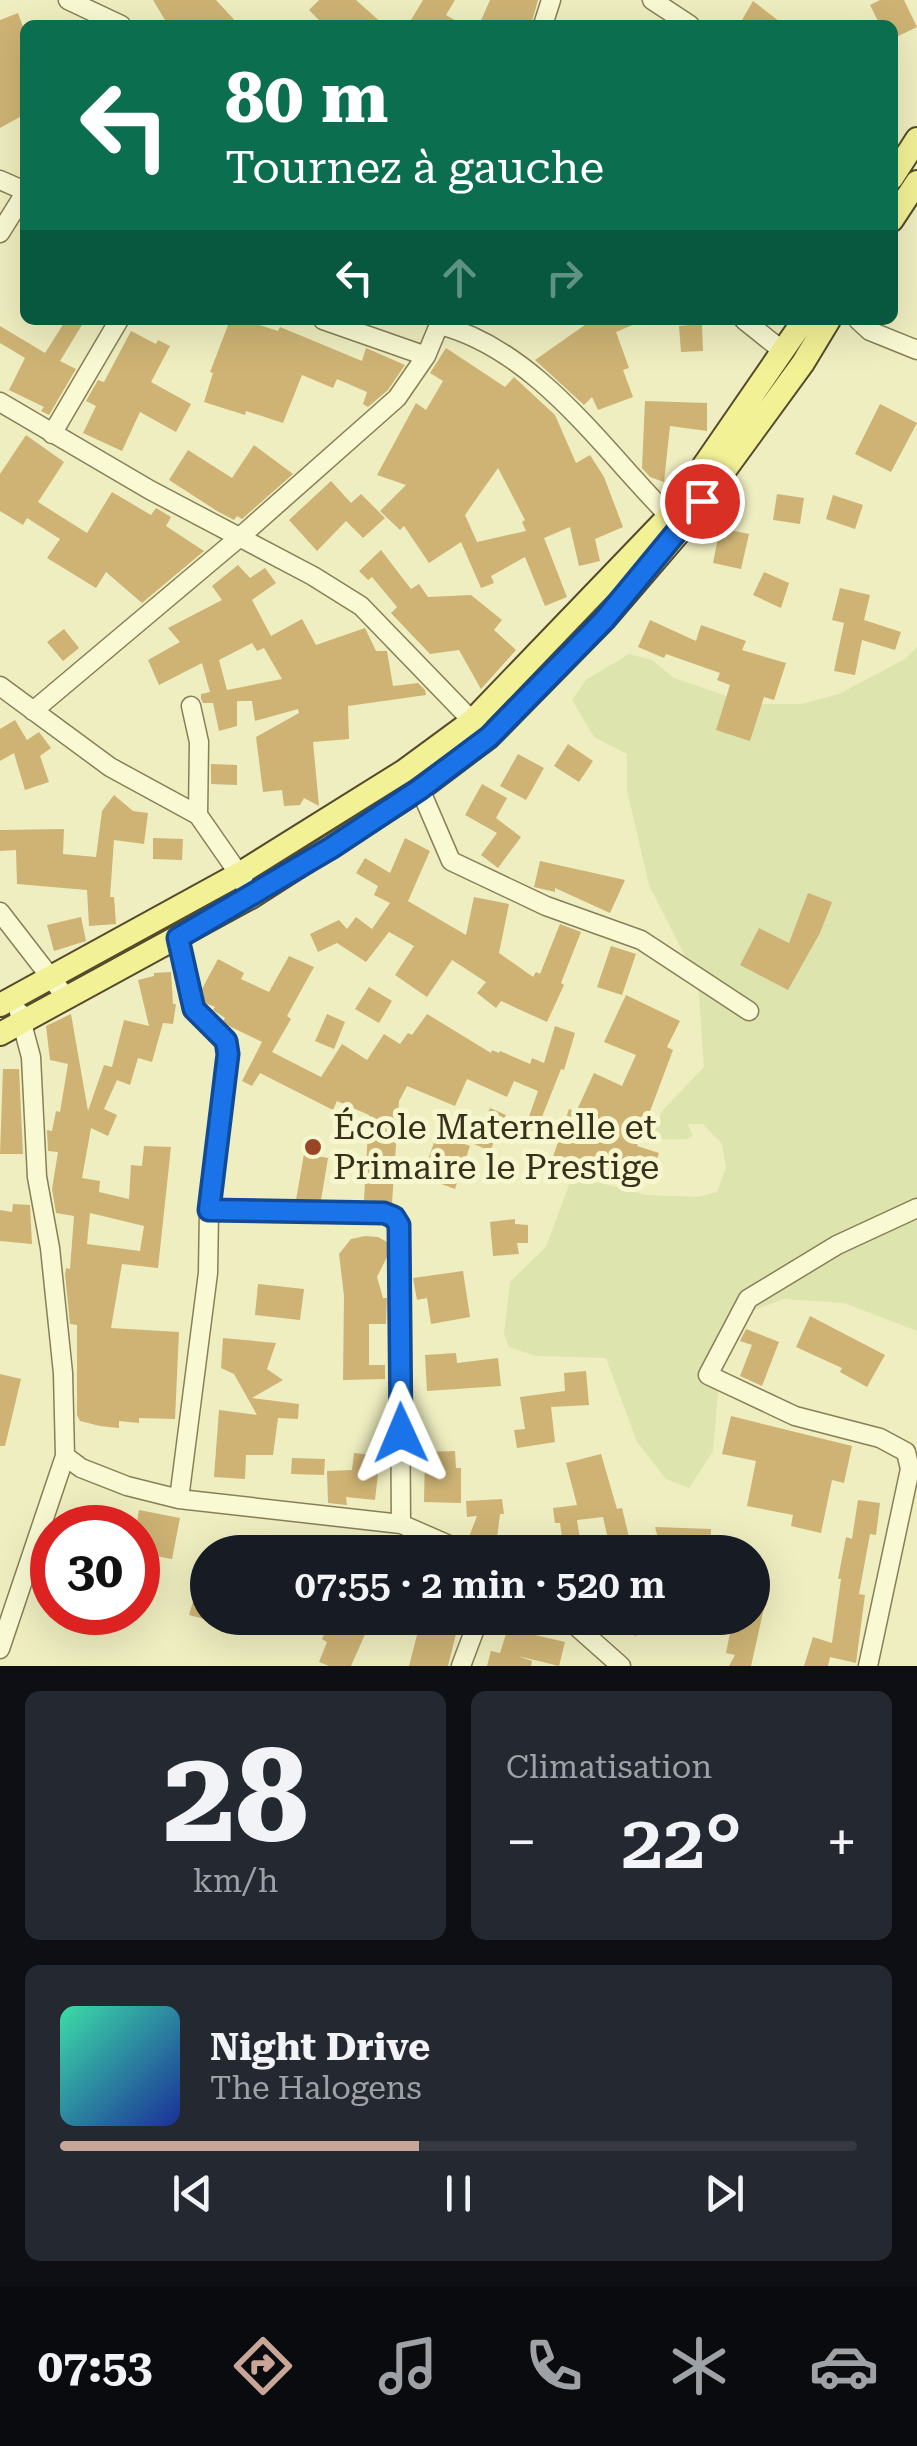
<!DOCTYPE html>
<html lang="fr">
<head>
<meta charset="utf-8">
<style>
	:root { --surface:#171b24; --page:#242831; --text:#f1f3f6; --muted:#9ea1a6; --line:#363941; --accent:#c9a598 }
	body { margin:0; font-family:"Roboto Serif",serif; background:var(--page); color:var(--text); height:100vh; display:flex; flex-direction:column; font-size:38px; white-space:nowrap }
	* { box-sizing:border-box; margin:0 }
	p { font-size:32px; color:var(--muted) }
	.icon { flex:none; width:55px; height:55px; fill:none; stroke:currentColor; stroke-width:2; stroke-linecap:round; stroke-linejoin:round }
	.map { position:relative; height:1666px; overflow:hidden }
	.drawer { display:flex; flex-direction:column; gap:25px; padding:25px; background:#0d0f14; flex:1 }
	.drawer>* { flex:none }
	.top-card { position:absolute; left:20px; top:20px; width:878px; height:305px; border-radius:15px; box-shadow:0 10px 40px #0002; background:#0b6e4f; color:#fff; overflow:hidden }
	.speed { position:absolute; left:30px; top:1505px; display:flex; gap:20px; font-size:50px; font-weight:700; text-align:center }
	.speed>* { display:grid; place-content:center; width:130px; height:130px; border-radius:50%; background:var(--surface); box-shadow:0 10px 40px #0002; line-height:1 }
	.speed .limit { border:15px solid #d22; background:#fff; color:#111 }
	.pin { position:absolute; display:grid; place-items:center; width:85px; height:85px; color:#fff; margin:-42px; border:5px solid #fff; border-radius:50%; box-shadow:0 2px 10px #0007 }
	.me { position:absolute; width:110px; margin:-55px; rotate:359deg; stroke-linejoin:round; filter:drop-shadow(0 0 8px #0008) }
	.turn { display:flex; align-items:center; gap:35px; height:210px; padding:0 40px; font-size:45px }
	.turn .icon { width:130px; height:130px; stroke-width:2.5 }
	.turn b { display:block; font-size:70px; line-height:85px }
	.lanes { display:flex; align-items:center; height:95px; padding:0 40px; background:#0003; justify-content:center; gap:50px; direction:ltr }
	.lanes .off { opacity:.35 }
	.big { font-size:75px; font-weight:600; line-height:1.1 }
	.drawer .tile { flex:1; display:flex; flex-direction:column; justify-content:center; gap:15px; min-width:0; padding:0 35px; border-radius:15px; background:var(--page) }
	.drawer .dial { align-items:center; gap:0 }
	.dial b { font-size:130px; line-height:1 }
	.song { display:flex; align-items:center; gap:30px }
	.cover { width:120px; height:120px; border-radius:15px; background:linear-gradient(135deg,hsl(160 70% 55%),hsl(230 70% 35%)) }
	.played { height:10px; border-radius:5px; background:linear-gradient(90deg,var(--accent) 45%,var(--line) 45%) }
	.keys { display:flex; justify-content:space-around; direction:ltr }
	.heat { display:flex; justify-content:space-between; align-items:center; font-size:55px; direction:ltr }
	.drawer .tiles { flex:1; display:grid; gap:25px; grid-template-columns:1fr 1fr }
	.tile:last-child { grid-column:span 2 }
	.trip { position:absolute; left:190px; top:1535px; width:580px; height:100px; border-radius:50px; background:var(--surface); box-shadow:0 10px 40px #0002; font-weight:600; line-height:100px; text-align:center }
	.tab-bar { display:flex; height:160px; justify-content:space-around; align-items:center; background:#090b0e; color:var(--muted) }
	.tab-bar .icon { width:70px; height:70px }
	.tab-bar .selected { color:var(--accent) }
	.tab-bar b { font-size:45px; color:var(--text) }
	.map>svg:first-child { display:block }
	.farmland { fill:#dee4ad }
	.building { fill:#ceb374; fill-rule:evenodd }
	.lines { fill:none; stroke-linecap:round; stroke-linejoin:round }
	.minor-casing { stroke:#887f57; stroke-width:21 }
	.major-casing { stroke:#554b2c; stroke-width:26 }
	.minor { stroke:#f9f9d3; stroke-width:18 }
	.major { stroke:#f3f196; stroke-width:22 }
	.route-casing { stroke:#114b97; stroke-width:25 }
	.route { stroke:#1a73e8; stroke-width:18 }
	.poi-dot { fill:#984626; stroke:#f6f6cf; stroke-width:4 }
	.labels { text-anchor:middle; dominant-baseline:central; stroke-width:10; stroke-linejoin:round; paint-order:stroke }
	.poi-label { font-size:35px; fill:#37311c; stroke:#f6f6cf; text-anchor:start }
</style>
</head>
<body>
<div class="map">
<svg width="917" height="1666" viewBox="0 0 917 1666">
	<rect width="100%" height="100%" fill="#efeec0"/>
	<path class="farmland" d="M 917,647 L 917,1331 L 844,1303 L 784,1299 L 733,1318 L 723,1334 L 713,1451 L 689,1488 L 666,1479 L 637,1442 L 606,1358 L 535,1356 L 509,1347 L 504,1334 L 510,1282 L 546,1247 L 570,1182 L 586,1179 L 646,1195 L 698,1197 L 717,1192 L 726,1168 L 722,1144 L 703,1124 L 688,1124 L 693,1136 L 686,1139 L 661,1139 L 655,1131 L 662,1111 L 704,1067 L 698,982 L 649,885 L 627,790 L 627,754 L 594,737 L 572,700 L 586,680 L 629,654 L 652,660 L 674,678 L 750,704 L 801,704 L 839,694 L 905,659 Z"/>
	<path class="building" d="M 153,0 L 216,0 L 239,25 L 168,25 Z
		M 319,0 L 356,0 L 384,25 L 324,25 L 309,10 Z
		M 423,0 L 455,0 L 446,15 L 463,25 L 408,25 Z
		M 490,0 L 538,0 L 531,25 L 479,25 Z
		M 880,0 L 904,0 L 917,27 L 892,39 L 892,25 L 880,25 L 870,5 Z
		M 753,1 L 784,25 L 739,25 Z
		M 18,13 L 25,32 L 25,114 L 0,128 L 0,20 Z
		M 66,320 L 85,320 L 60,361 L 76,369 L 49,415 L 41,411 L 44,407 L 9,390 L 25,358 L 0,343 L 0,326 L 45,353 Z
		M 230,320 L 244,320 L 278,331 L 280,327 L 362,361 L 366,348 L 405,365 L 388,390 L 368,407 L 363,404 L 367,392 L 337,379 L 333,388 L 302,375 L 283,423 L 246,411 L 245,415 L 204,402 L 213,373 L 210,372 Z
		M 592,320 L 644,320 L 616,332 L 629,368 L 623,370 L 633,397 L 598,410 L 592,397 L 584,405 L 535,360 Z
		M 702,324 L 703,351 L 681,352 L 679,326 Z
		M 131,331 L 156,344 L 158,340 L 170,346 L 151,382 L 191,404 L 176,432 L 140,412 L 122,451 L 83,433 L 96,406 L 86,401 L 98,380 L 104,382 Z
		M 446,348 L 505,387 L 514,377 L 555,415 L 576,463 L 590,455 L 604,477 L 623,527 L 595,539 L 600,561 L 579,566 L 570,527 L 544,538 L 567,597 L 545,606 L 525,557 L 491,576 L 494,583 L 481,588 L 461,542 L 429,563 L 404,526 L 400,530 L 380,511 L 406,485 L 377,475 L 416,403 L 426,410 L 443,381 L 430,373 ZM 498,468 L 525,520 L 522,522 L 526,531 L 477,542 L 465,515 Z
		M 645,401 L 707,403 L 707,431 L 670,426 L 664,482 L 650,477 L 642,468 Z
		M 880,404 L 917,423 L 891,472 L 855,454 Z
		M 26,435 L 64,462 L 38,502 L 87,533 L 112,492 L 151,515 L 156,508 L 171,517 L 166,526 L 204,551 L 142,603 L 106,572 L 96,588 L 47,558 L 60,539 L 27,518 L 23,525 L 0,511 L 0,474 Z
		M 254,445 L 293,474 L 242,519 L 237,516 L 234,520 L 217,511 L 169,480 L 188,450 L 232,478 Z
		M 331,481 L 351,503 L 361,494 L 385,518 L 363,538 L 346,521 L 317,551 L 289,520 Z
		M 777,494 L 804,498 L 800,524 L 773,520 Z
		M 833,495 L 863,505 L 855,529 L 826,519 Z
		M 720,528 L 749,534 L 741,569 L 713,563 Z
		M 381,550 L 411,589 L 419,584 L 428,597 L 471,595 L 502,620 L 494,630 L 516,650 L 481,689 L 459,650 L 430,654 L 391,613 L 397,607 L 372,577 L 368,580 L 359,571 Z
		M 238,565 L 250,578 L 265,568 L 276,583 L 252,600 L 271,636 L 302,619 L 316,645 L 365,628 L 376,651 L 387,651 L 393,686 L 418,683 L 425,690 L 426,695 L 348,706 L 349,739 L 313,742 L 319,806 L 304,798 L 300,805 L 284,806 L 282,790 L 263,792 L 256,737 L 299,713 L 298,709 L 255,721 L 252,701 L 237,701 L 237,726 L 219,731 L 213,703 L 203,703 L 201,699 L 201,694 L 210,692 L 202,663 L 159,685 L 148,660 L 180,642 L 168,628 L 222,600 L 212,586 ZM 252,643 L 257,651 L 264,648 L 282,679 L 227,690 L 219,660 Z
		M 764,572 L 789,583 L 781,608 L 753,595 Z
		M 840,588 L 870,595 L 864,620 L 901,632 L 895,650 L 862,640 L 855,675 L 834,671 L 844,623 L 832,620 Z
		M 650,620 L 696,641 L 701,625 L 746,641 L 742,650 L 786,663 L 774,700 L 764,697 L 750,741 L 716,730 L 730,685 L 717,680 L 720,673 L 666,654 L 664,658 L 638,647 Z
		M 64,629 L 79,648 L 63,661 L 47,642 Z
		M 15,720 L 27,740 L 39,732 L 51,748 L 40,756 L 49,782 L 25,790 L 14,753 L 0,761 L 0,729 Z
		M 568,744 L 593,761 L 579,782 L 554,766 Z
		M 518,754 L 544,768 L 526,800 L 500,786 Z
		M 211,764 L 237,765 L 237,785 L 211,784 Z
		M 482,784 L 507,798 L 496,818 L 521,837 L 498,868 L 481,855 L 497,833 L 465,815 Z
		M 114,795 L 133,811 L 148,813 L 144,844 L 114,840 L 110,897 L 114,897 L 116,924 L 89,926 L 87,890 L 17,884 L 16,850 L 0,851 L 0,830 L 64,829 L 63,854 L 96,857 L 102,811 Z
		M 153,838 L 183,839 L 182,860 L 153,859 Z
		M 405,838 L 430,851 L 408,901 L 466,935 L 474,897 L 509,904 L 499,953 L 533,977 L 536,972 L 540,974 L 560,924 L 581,932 L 561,983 L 564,985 L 547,1022 L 501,1001 L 496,1008 L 477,993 L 486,982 L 452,960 L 427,997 L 395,975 L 414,946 L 389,932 L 366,962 L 337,943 L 318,952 L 310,934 L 339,920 L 347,929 L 356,917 L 372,929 L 390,903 L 374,895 L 378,886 L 356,873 L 365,858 L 390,873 Z
		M 540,861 L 625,880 L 610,913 L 555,888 L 555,892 L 534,887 Z
		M 808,893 L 832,902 L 820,933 L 788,990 L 740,965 L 759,928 L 789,943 Z
		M 81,917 L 86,941 L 54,951 L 47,925 Z
		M 611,946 L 636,954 L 622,995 L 597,987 Z
		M 289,956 L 314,967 L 287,1016 L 291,1019 L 272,1052 L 321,1077 L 342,1044 L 367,1060 L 384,1034 L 400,1044 L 408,1033 L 412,1035 L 427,1014 L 491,1053 L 492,1050 L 499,1053 L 500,1051 L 530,1064 L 532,1058 L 544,1063 L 555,1026 L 575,1033 L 564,1070 L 561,1069 L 536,1132 L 525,1128 L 538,1091 L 514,1081 L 507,1097 L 467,1079 L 455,1106 L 407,1086 L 399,1101 L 392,1203 L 364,1200 L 369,1115 L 337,1101 L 333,1110 L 260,1073 L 252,1086 L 242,1081 L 262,1042 L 229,1026 L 223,1021 L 225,1018 L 213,1010 L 215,1007 L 205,1003 L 202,989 L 218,959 L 244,973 L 241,979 L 269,992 Z
		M 171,972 L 173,1004 L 176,1004 L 173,1024 L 163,1023 L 152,1062 L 138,1058 L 130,1085 L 117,1080 L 104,1109 L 117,1115 L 108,1136 L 91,1128 L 82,1178 L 100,1181 L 99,1192 L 129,1199 L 131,1165 L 142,1166 L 144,1146 L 171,1147 L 158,1268 L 122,1264 L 111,1328 L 179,1332 L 175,1419 L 139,1418 L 139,1423 L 119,1421 L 119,1428 L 100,1426 L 80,1421 L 77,1415 L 77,1325 L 70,1324 L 65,1274 L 66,1268 L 70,1269 L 74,1216 L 56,1213 L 52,1189 L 58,1152 L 48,1151 L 47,1130 L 52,1131 L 56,1111 L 60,1112 L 68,1064 L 50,1060 L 46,1026 L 71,1014 L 88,1111 L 104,1065 L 112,1067 L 124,1020 L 149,1026 L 138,980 L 154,976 L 154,973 ZM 90,1213 L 144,1226 L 140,1251 L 87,1244 Z
		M 369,987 L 392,1001 L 379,1023 L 355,1009 Z
		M 626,995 L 680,1021 L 667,1047 L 673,1050 L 637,1146 L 659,1153 L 650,1179 L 613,1167 L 612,1171 L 579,1159 L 577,1165 L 553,1157 L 569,1109 L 576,1112 L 594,1073 L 622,1086 L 636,1055 L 604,1042 Z
		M 327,1014 L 345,1022 L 334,1049 L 315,1041 Z
		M 3,1069 L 19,1069 L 23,1154 L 0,1154 Z
		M 490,1108 L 506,1115 L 490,1151 L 474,1144 Z
		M 437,1134 L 470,1146 L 455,1189 L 422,1177 Z
		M 304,1154 L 328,1158 L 321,1200 L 296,1200 Z
		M 13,1204 L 30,1205 L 32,1244 L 0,1241 L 0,1210 L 12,1212 Z
		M 515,1219 L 515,1224 L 528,1225 L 528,1243 L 517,1243 L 519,1254 L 493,1256 L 490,1222 Z
		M 365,1236 L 378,1237 L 387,1242 L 387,1257 L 377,1277 L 383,1298 L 387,1298 L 386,1324 L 369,1324 L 369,1365 L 385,1365 L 385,1379 L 343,1380 L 344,1296 L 339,1254 L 351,1239 Z
		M 463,1271 L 470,1317 L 431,1324 L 427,1298 L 417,1300 L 413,1278 Z
		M 258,1284 L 304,1289 L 300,1320 L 255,1315 Z
		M 810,1316 L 885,1355 L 867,1387 L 840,1372 L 842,1368 L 796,1347 Z
		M 746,1329 L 779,1342 L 762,1386 L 740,1376 L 752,1345 L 740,1341 Z
		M 223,1338 L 276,1343 L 267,1369 L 283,1380 L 252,1398 L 299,1404 L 298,1419 L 278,1418 L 273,1455 L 246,1455 L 245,1479 L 214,1477 L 219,1410 L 257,1415 L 234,1374 L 221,1368 Z
		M 456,1353 L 457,1363 L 498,1358 L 501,1386 L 427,1391 L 425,1355 Z
		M 586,1371 L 589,1405 L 551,1407 L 555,1442 L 517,1448 L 514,1430 L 525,1429 L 520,1397 L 565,1391 L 564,1373 Z
		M 0,1374 L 21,1379 L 5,1446 L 0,1446 Z
		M 731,1416 L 852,1446 L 844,1483 L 832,1480 L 821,1533 L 791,1526 L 793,1515 L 747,1506 L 756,1461 L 722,1454 Z
		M 455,1451 L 456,1468 L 461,1468 L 461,1503 L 424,1502 L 425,1452 Z
		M 354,1453 L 380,1456 L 375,1500 L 346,1497 L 347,1505 L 328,1503 L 327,1471 L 352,1470 Z
		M 601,1454 L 617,1509 L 622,1508 L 632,1550 L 611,1552 L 603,1517 L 577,1520 L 582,1552 L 564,1552 L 560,1523 L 555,1523 L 553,1508 L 577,1505 L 566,1463 Z
		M 292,1458 L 325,1459 L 324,1475 L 291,1474 Z
		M 502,1499 L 504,1514 L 500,1514 L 496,1546 L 469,1537 L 477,1516 L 467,1517 L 466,1501 Z
		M 858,1500 L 880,1503 L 876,1535 L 870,1534 L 859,1594 L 865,1595 L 856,1663 L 830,1657 L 828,1666 L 804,1666 L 813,1637 L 832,1643 L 841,1579 L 838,1579 L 846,1537 L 852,1539 Z
		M 139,1510 L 180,1518 L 172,1559 L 138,1553 L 136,1528 Z
		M 655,1527 L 711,1529 L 710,1552 L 662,1552 Z
		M 204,1565 L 208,1566 L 208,1620 L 189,1615 Z
		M 752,1586 L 768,1590 L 751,1666 L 729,1666 L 735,1655 L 726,1653 L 733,1618 L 752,1618 Z
		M 50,1612 L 120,1612 L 115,1632 L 49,1617 Z
		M 331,1618 L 357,1618 L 370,1623 L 351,1666 L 329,1666 L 319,1662 L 327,1642 L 322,1639 Z
		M 385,1618 L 460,1618 L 448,1666 L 409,1666 L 418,1631 L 384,1622 Z
		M 511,1618 L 541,1618 L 535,1635 L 565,1642 L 559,1666 L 518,1656 L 532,1661 L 531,1666 L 487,1666 L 491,1651 L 500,1653 Z
		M 590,1618 L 630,1618 L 642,1622 L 636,1636 Z"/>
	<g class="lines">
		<defs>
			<path id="minor" d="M 68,0 L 121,25
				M 652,0 L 690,25
				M 543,25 L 551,0
				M 0,180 L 25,191
				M 0,233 L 25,193
				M 323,320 L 426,356
				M 744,320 L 784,352
				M 858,320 L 870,331 L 917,350
				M 440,325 C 540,351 607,456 677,524
				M 0,402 L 150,490 L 313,576 L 361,606 L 479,728
				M 52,434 L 119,320
				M 0,686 L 110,767 L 198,815 L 239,874 L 251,897
				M 191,706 L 199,742 L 198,815
				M 33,711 L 241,536 L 397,398 L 426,356 L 441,320
				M 420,789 L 451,861 L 546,906 L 641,940 L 749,1011
				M 0,912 L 65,996
				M 178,938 L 194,1009 L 226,1041 L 228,1054 L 209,1211 L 208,1273 L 179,1499
				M 19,1012 L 31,1057 L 37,1177 L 50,1248 L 63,1373 L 65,1456 L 81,1468 L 127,1486 L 179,1499 L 401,1524 L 465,1552
				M 209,1211 L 384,1213 L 394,1217 L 399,1225 L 401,1524
				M 567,1618 L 621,1666
				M 0,1649 L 65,1456
				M 461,1666 L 479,1618
				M 868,1666 L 910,1469 L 906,1452 L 880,1438 L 795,1416 L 708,1375 L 748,1299 L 837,1245 L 917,1208"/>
			<path id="major" d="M 892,178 L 917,139
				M 892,220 L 917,182
				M 0,1005 L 239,874 L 404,771 L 472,721 L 669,516 L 804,320
				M 0,1034 L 251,897 L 420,789 L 489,737 L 604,620 L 682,529 L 803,363 L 829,320"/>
		</defs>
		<use href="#minor" class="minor-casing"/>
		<use href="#major" class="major-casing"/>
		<use href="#minor" class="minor"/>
		<use href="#major" class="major"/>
	</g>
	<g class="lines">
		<defs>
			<path id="route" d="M 401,1433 L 399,1225 L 394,1217 L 384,1213 L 209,1210 L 228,1054 L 226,1041 L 194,1009 L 178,938 L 331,848 L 420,789 L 489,737 L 604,620 L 702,501"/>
		</defs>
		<use href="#route" class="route-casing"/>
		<use href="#route" class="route"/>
	</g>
	<circle class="poi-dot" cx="313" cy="1147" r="10"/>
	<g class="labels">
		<g class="poi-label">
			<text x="333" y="1127">École Maternelle et<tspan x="333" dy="40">Primaire le Prestige</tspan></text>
		</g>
	</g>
</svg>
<div class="speed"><div class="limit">30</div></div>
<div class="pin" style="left:702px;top:501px;background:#d93025"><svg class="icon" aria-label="arrive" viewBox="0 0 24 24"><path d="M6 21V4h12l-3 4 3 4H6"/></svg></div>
<svg class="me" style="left:401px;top:1433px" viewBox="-20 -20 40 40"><path d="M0-17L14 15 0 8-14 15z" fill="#1a73e8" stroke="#fff" stroke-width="4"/></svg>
<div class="trip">07:55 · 2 min · 520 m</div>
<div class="top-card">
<div class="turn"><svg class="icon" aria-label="left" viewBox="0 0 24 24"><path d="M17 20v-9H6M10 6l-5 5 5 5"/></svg><div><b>80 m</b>Tournez à gauche</div></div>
<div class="lanes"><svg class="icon" aria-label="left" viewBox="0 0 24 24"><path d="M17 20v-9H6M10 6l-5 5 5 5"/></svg><svg class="icon off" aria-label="ahead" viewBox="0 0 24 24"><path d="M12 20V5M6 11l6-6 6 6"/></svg><svg class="icon off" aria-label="right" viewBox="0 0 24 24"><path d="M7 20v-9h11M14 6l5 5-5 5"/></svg></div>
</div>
</div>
<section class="drawer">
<div class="tiles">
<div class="tile dial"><b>28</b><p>km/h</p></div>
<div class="tile"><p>Climatisation</p>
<div class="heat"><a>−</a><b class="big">22°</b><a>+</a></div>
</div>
<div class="tile">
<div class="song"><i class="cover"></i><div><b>Night Drive</b><p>The Halogens</p></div></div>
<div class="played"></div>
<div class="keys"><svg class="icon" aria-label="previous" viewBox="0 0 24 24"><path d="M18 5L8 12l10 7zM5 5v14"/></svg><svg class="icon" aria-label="pause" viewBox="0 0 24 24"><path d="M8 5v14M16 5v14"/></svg><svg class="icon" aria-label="next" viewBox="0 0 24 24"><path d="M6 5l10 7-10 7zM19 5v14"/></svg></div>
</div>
</div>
</section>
<nav class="tab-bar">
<b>07:53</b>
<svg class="icon selected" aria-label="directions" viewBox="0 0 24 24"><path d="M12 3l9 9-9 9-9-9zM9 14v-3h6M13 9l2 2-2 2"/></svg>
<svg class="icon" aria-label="music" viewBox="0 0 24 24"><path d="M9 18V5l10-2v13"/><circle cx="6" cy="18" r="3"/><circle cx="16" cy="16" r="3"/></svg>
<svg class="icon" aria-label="phone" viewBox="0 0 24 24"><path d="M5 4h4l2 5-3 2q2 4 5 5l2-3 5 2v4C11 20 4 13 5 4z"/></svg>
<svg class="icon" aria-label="climate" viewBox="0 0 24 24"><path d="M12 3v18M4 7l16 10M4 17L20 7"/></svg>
<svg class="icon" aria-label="car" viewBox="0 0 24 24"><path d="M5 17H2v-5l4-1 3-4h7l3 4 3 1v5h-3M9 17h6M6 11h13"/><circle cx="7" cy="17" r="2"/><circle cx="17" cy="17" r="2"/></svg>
</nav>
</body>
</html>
